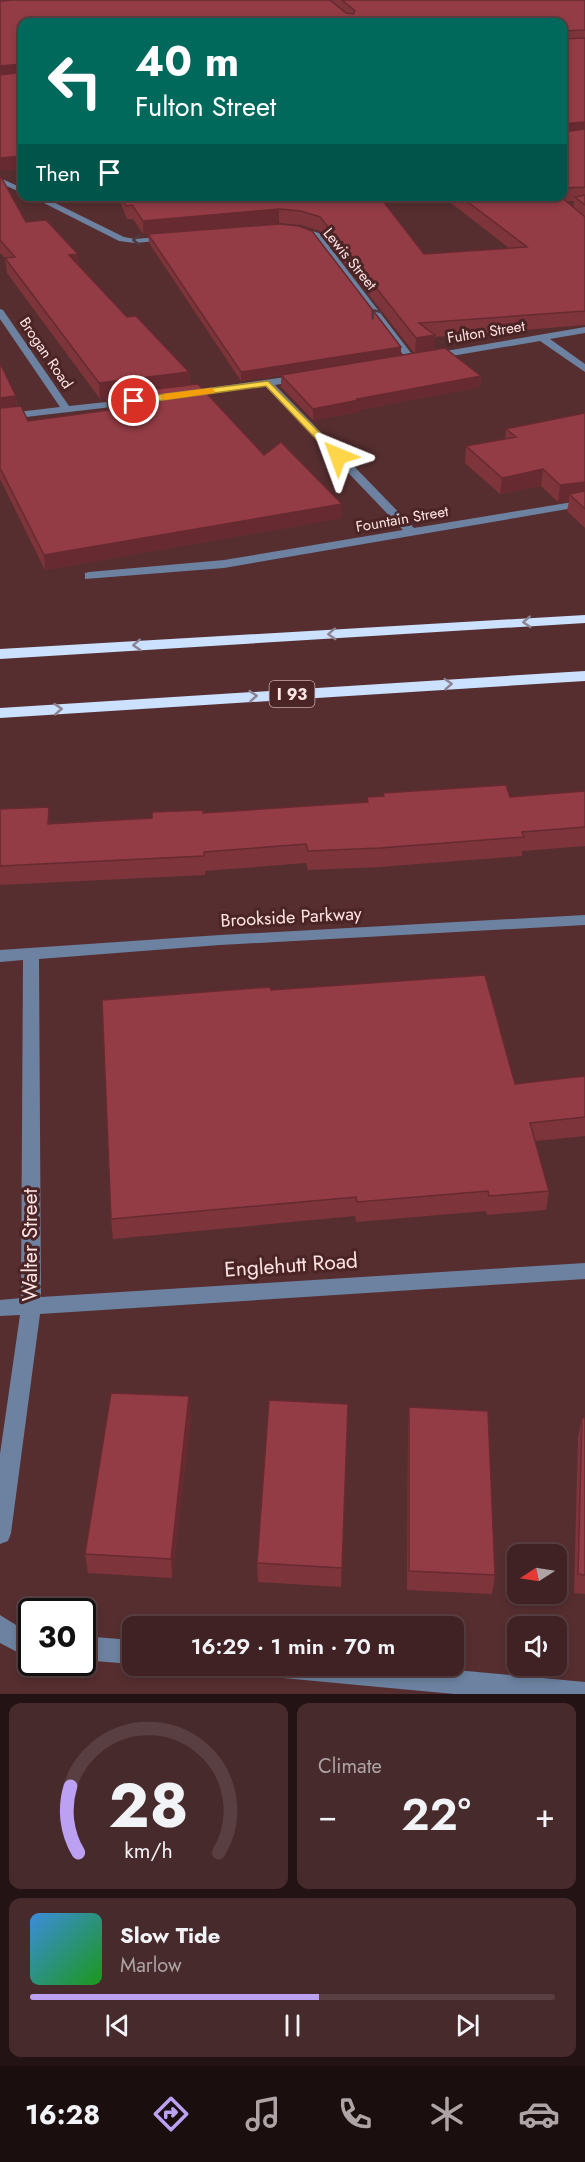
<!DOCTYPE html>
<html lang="en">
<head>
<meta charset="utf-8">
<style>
	:root { --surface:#402224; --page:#472a2c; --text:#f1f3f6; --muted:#aea4a6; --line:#593f41; --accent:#bca0f2 }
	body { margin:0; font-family:Jost,sans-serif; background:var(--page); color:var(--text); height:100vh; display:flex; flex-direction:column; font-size:22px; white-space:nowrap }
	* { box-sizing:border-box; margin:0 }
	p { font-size:20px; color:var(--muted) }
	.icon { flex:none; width:33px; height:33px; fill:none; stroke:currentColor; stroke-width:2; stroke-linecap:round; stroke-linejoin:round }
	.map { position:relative; height:1694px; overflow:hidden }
	.panel { display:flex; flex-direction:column; gap:9px; padding:9px; background:#231314; flex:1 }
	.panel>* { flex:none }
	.top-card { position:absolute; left:18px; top:18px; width:549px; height:183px; border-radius:12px; box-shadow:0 3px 9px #0003,0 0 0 2px var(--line); background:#00695c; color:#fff; overflow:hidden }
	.needle { width:39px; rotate:258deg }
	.fabs { position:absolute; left:507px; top:1544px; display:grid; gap:12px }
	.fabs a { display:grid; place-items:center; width:60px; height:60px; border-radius:12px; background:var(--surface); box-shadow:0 3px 9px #0003,0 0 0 2px var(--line); font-size:30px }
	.speed { position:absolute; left:18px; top:1598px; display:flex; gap:12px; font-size:30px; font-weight:700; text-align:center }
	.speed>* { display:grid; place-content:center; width:78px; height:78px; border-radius:50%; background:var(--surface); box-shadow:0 3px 9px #0003,0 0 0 2px var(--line); line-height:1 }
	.speed .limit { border:3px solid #111; border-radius:9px; background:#fff; color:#111 }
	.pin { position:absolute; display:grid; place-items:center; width:51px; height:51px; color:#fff; margin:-26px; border:3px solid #fff; border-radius:50%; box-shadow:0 2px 6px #0007 }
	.me { position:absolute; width:66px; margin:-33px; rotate:316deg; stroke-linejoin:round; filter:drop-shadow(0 0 4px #0008) }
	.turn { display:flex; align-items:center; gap:21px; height:126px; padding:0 18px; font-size:27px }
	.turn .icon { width:78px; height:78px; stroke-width:2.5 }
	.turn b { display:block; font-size:42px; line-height:51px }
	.then { display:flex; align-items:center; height:57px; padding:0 18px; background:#0003; gap:12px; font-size:22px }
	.big { font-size:45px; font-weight:600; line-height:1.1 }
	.panel .card { flex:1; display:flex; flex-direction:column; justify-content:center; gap:9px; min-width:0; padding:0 21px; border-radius:12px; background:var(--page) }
	.panel .dial { align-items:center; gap:0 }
	.dial svg { height:156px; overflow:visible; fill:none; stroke:var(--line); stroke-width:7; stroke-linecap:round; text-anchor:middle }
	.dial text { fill:var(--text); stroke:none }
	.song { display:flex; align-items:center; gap:18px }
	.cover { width:72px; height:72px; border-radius:9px; background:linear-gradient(135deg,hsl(210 70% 55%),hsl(120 70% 35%)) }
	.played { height:6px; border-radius:3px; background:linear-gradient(90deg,var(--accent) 55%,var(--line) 55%) }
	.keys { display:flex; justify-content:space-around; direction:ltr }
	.heat { display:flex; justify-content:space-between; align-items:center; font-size:33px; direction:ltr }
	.panel .tiles { flex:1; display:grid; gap:9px; grid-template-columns:1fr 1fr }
	.card:last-child { grid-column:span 2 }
	.trip { position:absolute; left:122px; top:1616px; width:342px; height:60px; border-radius:12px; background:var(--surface); box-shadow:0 3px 9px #0003,0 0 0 2px var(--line); font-weight:600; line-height:60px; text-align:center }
	.dock { display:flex; height:96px; justify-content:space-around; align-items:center; background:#1a0e0e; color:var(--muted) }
	.dock .icon { width:42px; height:42px }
	.dock .selected { color:var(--accent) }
	.dock b { font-size:27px; color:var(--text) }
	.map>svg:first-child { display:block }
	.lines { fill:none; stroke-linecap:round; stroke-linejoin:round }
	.minor { fill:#6c82a0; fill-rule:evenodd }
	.highway { fill:#cbe1ff; fill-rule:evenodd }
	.wall { fill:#7e343b; fill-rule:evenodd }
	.shaded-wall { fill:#672a30 }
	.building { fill:#933c45; stroke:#672a30; stroke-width:1.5 }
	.oneway { stroke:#52373e }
	.oneway2 { stroke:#8b8292 }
	.route { fill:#ffd54a; stroke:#a68a30; stroke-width:1.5 }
	.slow { fill:#f59e0b }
	.labels { text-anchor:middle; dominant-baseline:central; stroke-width:6; stroke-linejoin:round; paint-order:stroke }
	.far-street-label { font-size:15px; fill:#ffe4e4; stroke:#4b2426 }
	.shield { fill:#4b2426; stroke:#c9aaab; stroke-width:1.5 }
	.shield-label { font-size:16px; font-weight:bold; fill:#ffe4e4 }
	.street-label { font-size:18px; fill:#ffe4e4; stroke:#4b2426 }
	.near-street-label { font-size:21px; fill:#ffe4e4; stroke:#4b2426 }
</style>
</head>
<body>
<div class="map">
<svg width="585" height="1694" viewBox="0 0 585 1694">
	<rect width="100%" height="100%" fill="#562e30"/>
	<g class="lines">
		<path class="minor" d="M 0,178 L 22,188 L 22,193 L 0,183 Z
			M 30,196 L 41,196 L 124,237 L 135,239 L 169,236 L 173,238 L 169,240 L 135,243 L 119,241 Z
			M 294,226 L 319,233 L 414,357 L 414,361 L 408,361 L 313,237 L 294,230 Z
			M 0,309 L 3,310 L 69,406 L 125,400 L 129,401 L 129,405 L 0,420 L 0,414 L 60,407 L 0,319 Z
			M 585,327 L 585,333 L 550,339 L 585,364 L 585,372 L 540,341 L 434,359 L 429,356 L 434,353 Z
			M 300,375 L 305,378 L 303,380 L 275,385 L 414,528 L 585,500 L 585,506 L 224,568 L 85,579 L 85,573 L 89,572 L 224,560 L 403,530 L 265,386 L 188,397 L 183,394 L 188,391 Z
			M 585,915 L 585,925 L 220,945 L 39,959 L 41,1297 L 585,1263 L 585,1279 L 40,1314 L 11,1533 L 8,1541 L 0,1544 L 0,1454 L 20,1315 L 0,1316 L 0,1300 L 21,1298 L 23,960 L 0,962 L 0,950 L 220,935 Z
			M 0,1615 L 24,1630 L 32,1631 L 32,1655 L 21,1654 L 0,1643 Z
			M 82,1636 L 132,1640 L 132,1664 L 82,1660 Z
			M 260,1665 L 402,1665 L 585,1682 L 585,1694 L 454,1694 L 272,1677 L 264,1673 Z"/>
		<path class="highway" d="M 585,615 L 585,623 L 0,659 L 0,649 Z
			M 585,671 L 585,681 L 0,718 L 0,708 Z"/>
	</g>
	<path class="wall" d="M 0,0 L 585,0 L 585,325 L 435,337 L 434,350 L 481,376 L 480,387 L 359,410 L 359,412 L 313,420 L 281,387 L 281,375 L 303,372 L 241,381 L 149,243 L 148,234 L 401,347 L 401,355 L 414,353 L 320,231 L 301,225 L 279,223 L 143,234 L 133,219 L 127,219 L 118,196 L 379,196 L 424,254 L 509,248 L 442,196 L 562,196 L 562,22 L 22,22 L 22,169 L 0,170 ZM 569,201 L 574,201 L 573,208 L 566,202 Z
		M 0,175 L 26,222 L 79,266 L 127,317 L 189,372 L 190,385 L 264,455 L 342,504 L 342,518 L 45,570 L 0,479 L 0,363 L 16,396 L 17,406 L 28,421 L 108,410 L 107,409 L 106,398 L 100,399 L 7,273 L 5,258 L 0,253 Z
		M 585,413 L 585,528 L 567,511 L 569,501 L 558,502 L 541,486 L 500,494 L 465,463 L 466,446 L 505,439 L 506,429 Z
		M 585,791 L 585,846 L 522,851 L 522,856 L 379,867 L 308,870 L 306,863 L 205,871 L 205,875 L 0,885 L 0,809 L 51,823 L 152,818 L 203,813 L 367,802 L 367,797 L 383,796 L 383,793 L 510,797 Z
		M 271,990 L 515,1084 L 585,1076 L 585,1136 L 535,1141 L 549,1191 L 546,1210 L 487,1215 L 486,1211 L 356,1222 L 355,1216 L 113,1239 L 111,1219 Z
		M 348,1404 L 341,1587 L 258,1582 L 257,1563 Z
		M 409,1407 L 495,1575 L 492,1594 L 407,1590 L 408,1427 Z
		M 191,1416 L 172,1578 L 88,1573 L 85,1554 Z
		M 582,1418 L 585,1418 L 585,1594 L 574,1593 L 578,1437 Z"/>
	<path class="shaded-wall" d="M 21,64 L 22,76 L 0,78 L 0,66 Z
		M 585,122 L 585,134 L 562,136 L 563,123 Z
		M 22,156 L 22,169 L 0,170 L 0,158 Z
		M 279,209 L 279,223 L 143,234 L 143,221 Z
		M 78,254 L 79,268 L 69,255 Z
		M 435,335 L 434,350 L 415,354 L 416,338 Z
		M 401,347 L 401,356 L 241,381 L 241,372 Z
		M 189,372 L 190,388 L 106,395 L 106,398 L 100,399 L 99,383 Z
		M 481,376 L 480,387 L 359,410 L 359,412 L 313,420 L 313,409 L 357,399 Z
		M 16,396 L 17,409 L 0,412 L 0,398 Z
		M 543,469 L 541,486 L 500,494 L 502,478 Z
		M 585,482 L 585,498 L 569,494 L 569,501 L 558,502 L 560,485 Z
		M 342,504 L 342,518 L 45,570 L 44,555 Z
		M 49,807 L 51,826 L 48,824 Z
		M 189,1396 L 191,1416 L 172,1578 L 171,1559 Z"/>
	<path class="building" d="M 13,0 L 330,0 L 346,13 L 353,14 L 355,11 L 342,0 L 585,0 L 585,30 L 562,31 L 562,22 L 22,22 L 22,66 L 21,64 L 0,66 L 0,1 Z
		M 562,38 L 563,39 L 585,38 L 585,122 L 562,124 Z
		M 22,72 L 22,156 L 0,158 L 0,75 Z
		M 585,129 L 585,187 L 566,188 L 562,186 L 562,130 L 563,132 Z
		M 0,175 L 26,222 L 46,220 L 78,254 L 69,255 L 127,317 L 136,316 L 189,372 L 99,383 L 5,258 L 15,257 L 0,240 Z
		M 585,195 L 585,205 L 575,197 Z
		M 122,196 L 379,196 L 424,254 L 527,247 L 460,196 L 560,196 L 585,217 L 585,311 L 419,323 L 435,335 L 416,338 L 320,217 L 301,211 L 279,209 L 143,221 L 132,205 L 126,206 Z
		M 279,224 L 299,226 L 312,231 L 401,347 L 241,372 L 148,234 Z
		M 445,348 L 481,376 L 357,399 L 359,400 L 313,409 L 281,375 Z
		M 0,363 L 16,396 L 0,398 Z
		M 198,384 L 264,455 L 281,442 L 342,504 L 44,555 L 0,468 L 0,408 L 21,406 L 28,421 L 117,409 L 106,395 Z
		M 585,413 L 585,482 L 560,485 L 543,469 L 502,478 L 466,446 L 516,437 L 506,429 Z
		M 585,491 L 585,509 L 569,494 Z
		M 506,785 L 510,797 L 585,791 L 585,827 L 522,832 L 524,837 L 380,848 L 308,851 L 306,844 L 204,852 L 204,856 L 0,866 L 0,809 L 49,807 L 48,824 L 152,818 L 152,812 L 203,810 L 203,813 L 368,802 L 367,797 L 384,796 L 383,793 Z
		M 485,975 L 515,1084 L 585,1076 L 585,1117 L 530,1123 L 549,1191 L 489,1196 L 488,1191 L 357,1202 L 356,1197 L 111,1219 L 102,1000 L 270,987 L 271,990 Z
		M 111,1393 L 189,1396 L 171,1559 L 85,1554 Z
		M 269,1400 L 348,1404 L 342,1568 L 257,1563 Z
		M 409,1407 L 488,1411 L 495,1575 L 409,1571 Z
		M 582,1418 L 585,1418 L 585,1575 L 578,1574 Z"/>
	<defs><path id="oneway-chevron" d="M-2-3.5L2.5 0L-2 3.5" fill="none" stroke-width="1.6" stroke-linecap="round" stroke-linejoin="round" transform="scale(1.5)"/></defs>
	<g class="oneway">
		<use href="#oneway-chevron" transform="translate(137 240) rotate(-180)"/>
		<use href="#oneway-chevron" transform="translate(375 313) rotate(-128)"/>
	</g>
	<g class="oneway2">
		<use href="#oneway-chevron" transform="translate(527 622) rotate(177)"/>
		<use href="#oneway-chevron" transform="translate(332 634) rotate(177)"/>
		<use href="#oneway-chevron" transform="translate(137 645) rotate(177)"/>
		<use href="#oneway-chevron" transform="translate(448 684) rotate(-4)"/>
		<use href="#oneway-chevron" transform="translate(253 696) rotate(-4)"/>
		<use href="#oneway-chevron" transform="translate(58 709) rotate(-4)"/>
	</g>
	<path class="route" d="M 268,381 L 341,454 L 341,458 L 334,458 L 266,386 L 134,404 L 130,401 L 134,398 Z"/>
	<path class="slow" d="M 211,388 L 215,391 L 214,393 L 164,400 L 160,397 L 164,394 Z"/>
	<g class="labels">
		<g class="far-street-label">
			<text transform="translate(350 259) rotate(51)">Lewis Street</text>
			<text transform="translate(486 332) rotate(-9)">Fulton Street</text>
			<text transform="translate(46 353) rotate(56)">Brogan Road</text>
			<text transform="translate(402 519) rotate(-10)">Fountain Street</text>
		</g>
		<rect class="shield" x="269.5" y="681" width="45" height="26" rx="4.5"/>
		<g class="shield-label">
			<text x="292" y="694">I 93</text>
		</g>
		<g class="street-label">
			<text transform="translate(291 917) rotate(-3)">Brookside Parkway</text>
		</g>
		<g class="near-street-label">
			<text transform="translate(30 1245) rotate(-90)">Walter Street</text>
			<text transform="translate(291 1265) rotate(-4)">Englehutt Road</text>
		</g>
	</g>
</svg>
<div class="fabs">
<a><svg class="needle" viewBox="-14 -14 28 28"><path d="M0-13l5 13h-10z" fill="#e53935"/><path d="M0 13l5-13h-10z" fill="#aea4a6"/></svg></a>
<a><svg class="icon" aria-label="sound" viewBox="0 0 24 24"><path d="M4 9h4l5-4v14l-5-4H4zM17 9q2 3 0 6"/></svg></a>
</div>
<div class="speed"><div class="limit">30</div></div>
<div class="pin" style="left:134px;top:401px;background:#d93025"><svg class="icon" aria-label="arrive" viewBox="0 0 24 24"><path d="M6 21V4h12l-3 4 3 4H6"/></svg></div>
<svg class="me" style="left:338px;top:456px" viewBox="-20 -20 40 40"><path d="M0-17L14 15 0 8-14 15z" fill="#ffd54a" stroke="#fff" stroke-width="4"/></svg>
<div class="trip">16:29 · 1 min · 70 m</div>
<div class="top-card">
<div class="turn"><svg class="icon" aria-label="left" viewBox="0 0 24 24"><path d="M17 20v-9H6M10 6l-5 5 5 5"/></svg><div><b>40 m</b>Fulton Street</div></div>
<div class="then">Then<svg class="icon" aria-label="arrive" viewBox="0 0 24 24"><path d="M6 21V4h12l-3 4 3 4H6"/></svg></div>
</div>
</div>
<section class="panel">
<div class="tiles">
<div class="card dial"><svg viewBox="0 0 100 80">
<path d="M14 69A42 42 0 1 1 86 69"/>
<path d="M14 69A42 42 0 0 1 10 35" stroke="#bca0f2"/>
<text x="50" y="56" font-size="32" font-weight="700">28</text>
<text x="50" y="72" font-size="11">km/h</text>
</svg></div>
<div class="card"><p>Climate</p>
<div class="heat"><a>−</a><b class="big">22°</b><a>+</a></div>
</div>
<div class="card">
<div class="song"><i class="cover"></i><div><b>Slow Tide</b><p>Marlow</p></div></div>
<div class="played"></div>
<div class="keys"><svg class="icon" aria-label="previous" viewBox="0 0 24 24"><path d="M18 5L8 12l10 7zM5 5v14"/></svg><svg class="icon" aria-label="pause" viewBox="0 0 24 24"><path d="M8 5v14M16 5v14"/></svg><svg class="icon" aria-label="next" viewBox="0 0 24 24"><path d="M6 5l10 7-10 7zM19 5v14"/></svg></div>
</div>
</div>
</section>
<nav class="dock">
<b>16:28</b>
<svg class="icon selected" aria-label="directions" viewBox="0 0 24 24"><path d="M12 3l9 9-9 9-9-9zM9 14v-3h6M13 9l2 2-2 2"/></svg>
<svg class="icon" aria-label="music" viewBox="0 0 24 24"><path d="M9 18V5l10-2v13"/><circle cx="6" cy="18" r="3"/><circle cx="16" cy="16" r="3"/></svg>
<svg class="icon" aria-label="phone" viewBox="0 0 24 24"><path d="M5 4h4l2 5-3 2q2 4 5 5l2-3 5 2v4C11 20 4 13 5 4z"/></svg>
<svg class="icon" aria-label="climate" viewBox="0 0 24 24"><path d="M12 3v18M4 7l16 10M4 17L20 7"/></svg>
<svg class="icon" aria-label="car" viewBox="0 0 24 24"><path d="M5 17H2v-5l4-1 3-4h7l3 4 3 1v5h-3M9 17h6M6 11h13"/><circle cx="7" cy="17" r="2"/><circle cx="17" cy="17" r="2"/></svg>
</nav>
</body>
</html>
